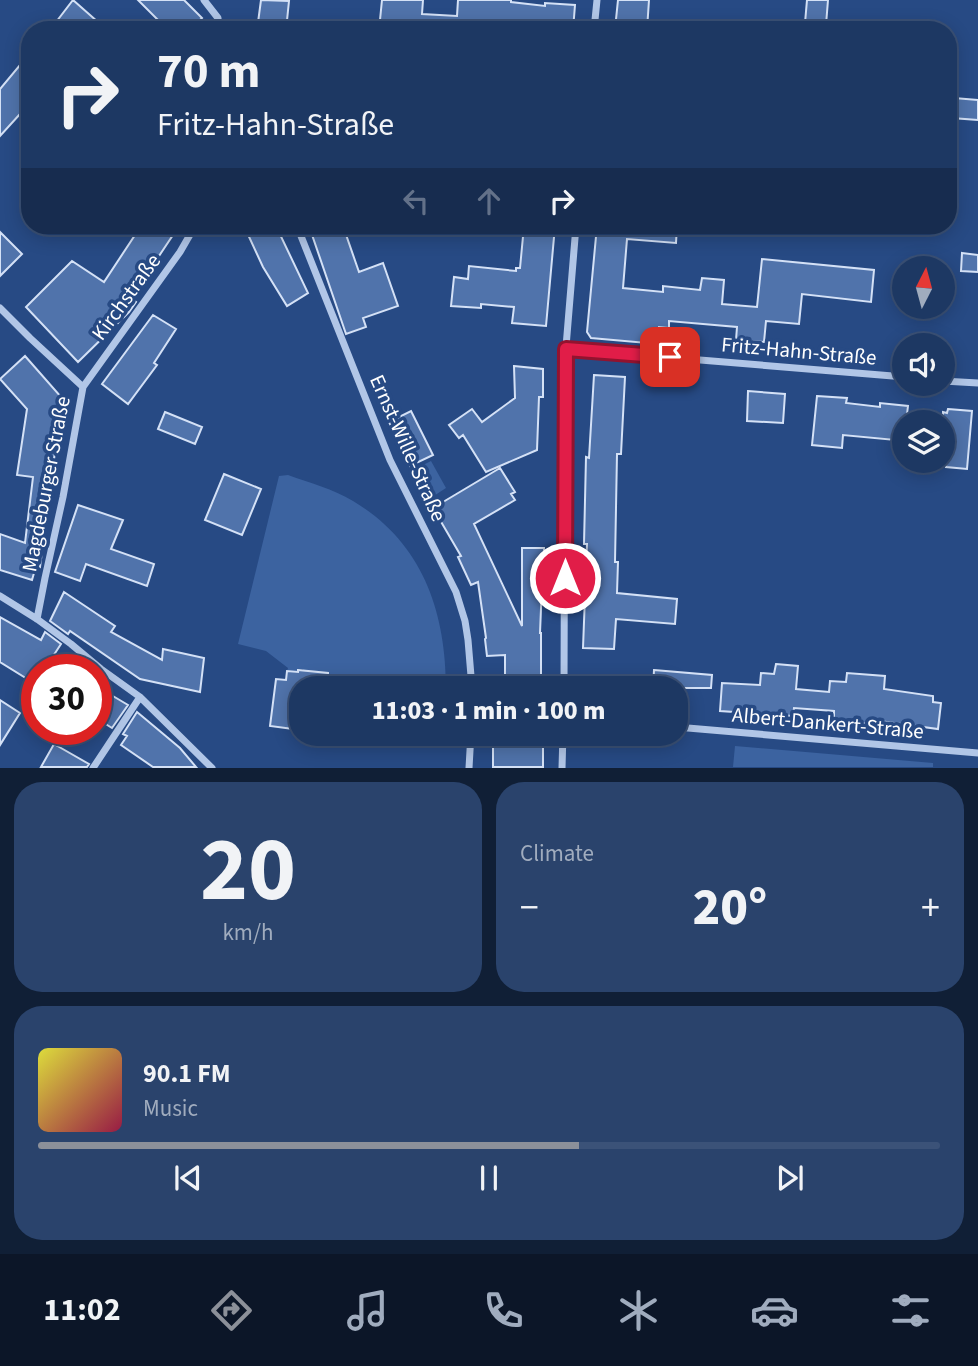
<!DOCTYPE html>
<html lang="en">
<head>
<meta charset="utf-8">
<style>
	:root { --surface:#1d3863; --page:#2a436c; --text:#f1f3f6; --muted:#a0acbe; --line:#3b5278; --accent:#8c9099 }
	body { margin:0; font-family:"Source Sans 3",sans-serif; background:var(--page); color:var(--text); height:100vh; display:flex; flex-direction:column; font-size:26px; white-space:nowrap }
	* { box-sizing:border-box; margin:0 }
	p { font-size:23px; color:var(--muted) }
	.icon { flex:none; width:38px; height:38px; fill:none; stroke:currentColor; stroke-width:2; stroke-linecap:round; stroke-linejoin:round }
	.map { position:relative; height:768px; overflow:hidden }
	.drawer { display:flex; flex-direction:column; gap:14px; padding:14px; background:#101f36; flex:1 }
	.drawer>* { flex:none }
	.banner { position:absolute; left:21px; top:21px; width:936px; height:214px; border-radius:28px; box-shadow:0 4px 18px #0003,0 0 0 2px var(--line); background:#1d3863; color:var(--text); overflow:hidden }
	.needle { width:46px; rotate:6deg }
	.controls { position:absolute; left:892px; top:256px; display:grid; gap:14px }
	.controls a { display:grid; place-items:center; width:63px; height:63px; border-radius:50%; background:var(--surface); box-shadow:0 4px 18px #0003,0 0 0 2px var(--line); font-size:35px }
	.speed { position:absolute; left:21px; top:654px; display:flex; gap:14px; font-size:35px; font-weight:700; text-align:center }
	.speed>* { display:grid; place-content:center; width:91px; height:91px; border-radius:50%; background:var(--surface); box-shadow:0 4px 18px #0003,0 0 0 2px var(--line); line-height:1 }
	.speed .limit { border:10px solid #d22; background:#fff; color:#111 }
	.pin { position:absolute; display:grid; place-items:center; width:60px; height:60px; color:#fff; margin:-30px; border-radius:14px; box-shadow:0 4px 10px #0006 }
	.me { position:absolute; width:77px; margin:-38px; rotate:0deg; stroke-linejoin:round; filter:drop-shadow(0 0 5px #0008) }
	.turn { display:flex; align-items:center; gap:24px; height:147px; padding:0 21px; font-size:32px }
	.turn .icon { width:91px; height:91px; stroke-width:2.5 }
	.turn b { display:block; font-size:49px; line-height:60px }
	.lanes { display:flex; align-items:center; height:66px; padding:0 21px; background:#0003; justify-content:center; gap:35px; direction:ltr }
	.lanes .off { opacity:.35 }
	.big { font-size:52px; font-weight:800; line-height:1.1 }
	.drawer .card { flex:1; display:flex; flex-direction:column; justify-content:center; gap:10px; min-width:0; padding:0 24px; border-radius:28px; background:var(--page) }
	.drawer .dial { align-items:center; gap:0 }
	.dial b { font-size:91px; line-height:1 }
	.song { display:flex; align-items:center; gap:21px }
	.cover { width:84px; height:84px; border-radius:10px; background:linear-gradient(135deg,hsl(60 70% 55%),hsl(340 70% 35%)) }
	.played { height:7px; border-radius:4px; background:linear-gradient(90deg,var(--accent) 60%,var(--line) 60%) }
	.keys { display:flex; justify-content:space-around; direction:ltr }
	.heat { display:flex; justify-content:space-between; align-items:center; font-size:38px; direction:ltr }
	.drawer .tiles { flex:1; display:grid; gap:14px; grid-template-columns:1fr 1fr }
	.card:last-child { grid-column:span 2 }
	.trip { position:absolute; left:289px; top:676px; width:399px; height:70px; border-radius:28px; background:var(--surface); box-shadow:0 4px 18px #0003,0 0 0 2px var(--line); font-weight:800; line-height:70px; text-align:center }
	.tab-bar { display:flex; height:112px; justify-content:space-around; align-items:center; background:#0c1628; color:var(--muted) }
	.tab-bar .icon { width:49px; height:49px }
	.tab-bar .active { color:var(--accent) }
	.tab-bar b { font-size:32px; color:var(--text) }
	.map>svg:first-child { display:block }
	.green { fill:#3c63a0 }
	.building { fill:#5073ab; stroke:#d4e1f6; stroke-width:2 }
	.lines { fill:none; stroke-linecap:round; stroke-linejoin:round }
	.minor { stroke:#b1c6e7; stroke-width:7 }
	.route-casing { stroke:#92132f; stroke-width:18 }
	.route { stroke:#e11d48; stroke-width:12 }
	.labels { text-anchor:middle; dominant-baseline:central; stroke-width:7; stroke-linejoin:round; paint-order:stroke }
	.street-label { font-size:21px; fill:#fff; stroke:#274a84 }
</style>
</head>
<body>
<div class="map">
<svg width="978" height="768" viewBox="0 0 978 768">
	<rect width="100%" height="100%" fill="#274a84"/>
	<path class="green" d="M 431,461 L 446,488 L 429,499 L 413,470 Z
		M 288,475 C 310,483 333,489 353,501 C 422,542 446,611 446,688 L 387,688 L 388,680 L 384,679 L 383,684 L 368,682 L 367,678 L 364,678 L 363,681 L 348,679 L 348,676 L 344,675 L 343,679 L 328,676 L 328,673 L 324,672 L 323,675 L 303,673 L 303,669 L 298,669 L 298,672 L 287,671 L 288,668 L 266,651 L 238,644 L 279,476 Z
		M 735,746 L 933,763 L 933,767 L 733,767 Z"/>
	<path class="building" d="M 73,0 L 107,30 L 50,30 Z
		M 138,0 L 184,0 L 202,18 L 190,30 L 168,30 Z
		M 261,0 L 289,1 L 286,30 L 257,30 Z
		M 382,0 L 423,0 L 422,14 L 457,16 L 458,0 L 511,0 L 511,2 L 545,6 L 545,3 L 575,5 L 573,30 L 508,30 L 508,27 L 466,22 L 466,30 L 379,30 Z
		M 618,0 L 649,0 L 647,30 L 615,29 Z
		M 807,0 L 828,0 L 826,25 L 805,23 Z
		M 30,53 L 30,103 L 0,136 L 0,89 Z
		M 954,98 L 978,100 L 978,120 L 952,118 Z
		M 141,226 L 179,226 L 131,298 L 136,302 L 129,312 L 78,362 L 26,307 L 72,261 L 104,282 Z
		M 244,226 L 276,226 L 308,293 L 287,306 L 263,267 Z
		M 309,226 L 343,226 L 359,272 L 383,263 L 398,306 L 363,318 L 366,327 L 346,334 Z
		M 524,226 L 555,226 L 546,326 L 512,323 L 514,307 L 481,304 L 481,308 L 451,306 L 454,277 L 468,279 L 469,266 L 516,271 L 516,268 L 520,268 Z
		M 597,226 L 677,226 L 676,243 L 627,239 L 623,288 L 663,292 L 663,286 L 700,290 L 702,278 L 724,280 L 722,304 L 757,307 L 762,259 L 874,270 L 871,302 L 802,294 L 799,324 L 766,321 L 764,342 L 736,340 L 737,327 L 669,321 L 669,328 L 659,327 L 658,344 L 591,338 L 587,332 Z
		M 0,232 L 22,254 L 0,276 Z
		M 962,253 L 978,255 L 978,272 L 961,271 Z
		M 153,315 L 176,329 L 154,363 L 157,365 L 128,404 L 102,384 Z
		M 25,356 L 62,398 L 40,567 L 36,566 L 32,580 L 0,570 L 0,534 L 25,543 L 33,477 L 17,475 L 27,409 L 0,379 Z
		M 514,366 L 543,369 L 543,397 L 539,397 L 537,450 L 486,472 L 463,435 L 459,438 L 449,425 L 472,409 L 482,422 L 515,398 Z
		M 594,375 L 625,377 L 621,454 L 617,454 L 615,562 L 618,562 L 617,593 L 677,599 L 675,624 L 616,619 L 614,649 L 583,648 L 587,544 L 584,544 L 586,457 L 589,458 Z
		M 748,391 L 785,394 L 783,423 L 747,421 Z
		M 817,396 L 847,398 L 846,403 L 880,407 L 880,403 L 908,406 L 905,430 L 896,429 L 895,440 L 843,435 L 842,448 L 812,445 Z
		M 948,409 L 972,411 L 967,469 L 946,467 L 947,455 L 943,455 L 943,412 L 947,413 Z
		M 411,411 L 433,455 L 410,466 L 389,422 Z
		M 165,412 L 202,427 L 195,444 L 158,429 Z
		M 500,468 L 515,492 L 511,494 L 515,500 L 474,524 L 522,626 L 522,548 L 544,548 L 544,584 L 542,584 L 540,633 L 541,633 L 541,688 L 505,688 L 505,655 L 487,656 L 485,639 L 486,638 L 478,582 L 471,585 L 458,557 L 461,556 L 433,508 Z
		M 224,474 L 261,489 L 242,535 L 205,520 Z
		M 78,505 L 123,520 L 111,549 L 154,564 L 147,586 L 86,564 L 80,581 L 55,572 Z
		M 64,592 L 115,626 L 111,632 L 162,660 L 163,649 L 204,658 L 200,692 L 140,679 L 70,631 L 68,634 L 50,621 Z
		M 0,617 L 41,640 L 45,632 L 61,644 L 44,670 L 37,670 L 37,685 L 0,662 Z
		M 776,664 L 798,666 L 796,689 L 829,692 L 830,681 L 846,682 L 847,673 L 885,676 L 884,689 L 933,696 L 933,702 L 941,703 L 938,729 L 873,720 L 872,724 L 834,721 L 834,711 L 794,708 L 793,716 L 720,711 L 722,683 L 760,685 L 761,673 L 774,674 Z
		M 298,670 L 328,673 L 328,676 L 337,677 L 336,688 L 301,688 L 301,730 L 270,726 L 276,679 L 286,680 L 287,671 L 298,672 Z
		M 654,670 L 712,675 L 711,688 L 653,688 Z
		M 96,686 L 128,705 L 112,728 L 96,718 Z
		M 0,700 L 20,713 L 0,745 Z
		M 137,712 L 180,748 L 196,767 L 153,767 L 121,745 L 127,736 L 123,734 Z
		M 493,742 L 543,742 L 543,767 L 493,767 Z
		M 54,744 L 89,764 L 87,767 L 41,767 Z"/>
	<g class="lines">
		<path class="minor" d="M 204,0 L 218,18 L 219,30
			M 594,30 L 597,0
			M 297,226 L 390,460 L 456,592 L 465,621 L 468,640 L 472,688
			M 0,308 L 30,338 L 83,387 L 63,497 L 45,578 L 37,619
			M 566,349 L 905,377
			M 943,381 L 978,383
			M 83,387 L 180,252 L 195,226
			M 0,596 L 37,619 L 71,644 L 101,669 L 140,697 L 212,768
			M 564,688 L 565,359 L 576,226
			M 676,727 L 978,753
			M 93,768 L 140,697
			M 469,768 L 471,733
			M 562,768 L 563,733"/>
	</g>
	<g class="lines">
		<defs>
			<path id="route" d="M 565,578 L 566,349 L 670,357"/>
		</defs>
		<use href="#route" class="route-casing"/>
		<use href="#route" class="route"/>
	</g>
	<g class="labels">
		<g class="street-label">
			<text transform="translate(126 297) rotate(-54)">Kirchstraße</text>
			<text transform="translate(799 351) rotate(5)">Fritz-Hahn-Straße</text>
			<text transform="translate(408 448) rotate(66)">Ernst-Wille-Straße</text>
			<text transform="translate(46 484) rotate(-79)">Magdeburger Straße</text>
			<text transform="translate(828 723) rotate(5)">Albert-Dankert-Straße</text>
		</g>
	</g>
</svg>
<div class="controls">
<a><svg class="needle" viewBox="-14 -14 28 28"><path d="M0-13l5 13h-10z" fill="#e53935"/><path d="M0 13l5-13h-10z" fill="#a0acbe"/></svg></a>
<a><svg class="icon" aria-label="sound" viewBox="0 0 24 24"><path d="M4 9h4l5-4v14l-5-4H4zM17 9q2 3 0 6"/></svg></a>
<a><svg class="icon" aria-label="layers" viewBox="0 0 24 24"><path d="M12 4l9 5-9 5-9-5zM3 14l9 5 9-5"/></svg></a>
</div>
<div class="speed"><div class="limit">30</div></div>
<div class="pin" style="left:670px;top:357px;background:#d93025"><svg class="icon" aria-label="arrive" viewBox="0 0 24 24"><path d="M6 21V4h12l-3 4 3 4H6"/></svg></div>
<svg class="me" style="left:565px;top:578px" viewBox="-20 -20 40 40"><circle r="17" fill="#e11d48" stroke="#fff" stroke-width="3"/><path d="M0-11L8 9 0 5-8 9z" fill="#fff"/></svg>
<div class="trip">11:03 · 1 min · 100 m</div>
<div class="banner">
<div class="turn"><svg class="icon" aria-label="right" viewBox="0 0 24 24"><path d="M7 20v-9h11M14 6l5 5-5 5"/></svg><div><b>70 m</b>Fritz-Hahn-Straße</div></div>
<div class="lanes"><svg class="icon off" aria-label="left" viewBox="0 0 24 24"><path d="M17 20v-9H6M10 6l-5 5 5 5"/></svg><svg class="icon off" aria-label="ahead" viewBox="0 0 24 24"><path d="M12 20V5M6 11l6-6 6 6"/></svg><svg class="icon" aria-label="right" viewBox="0 0 24 24"><path d="M7 20v-9h11M14 6l5 5-5 5"/></svg></div>
</div>
</div>
<section class="drawer">
<div class="tiles">
<div class="card dial"><b>20</b><p>km/h</p></div>
<div class="card"><p>Climate</p>
<div class="heat"><a>−</a><b class="big">20°</b><a>+</a></div>
</div>
<div class="card">
<div class="song"><i class="cover"></i><div><b>90.1 FM</b><p>Music</p></div></div>
<div class="played"></div>
<div class="keys"><svg class="icon" aria-label="previous" viewBox="0 0 24 24"><path d="M18 5L8 12l10 7zM5 5v14"/></svg><svg class="icon" aria-label="pause" viewBox="0 0 24 24"><path d="M8 5v14M16 5v14"/></svg><svg class="icon" aria-label="next" viewBox="0 0 24 24"><path d="M6 5l10 7-10 7zM19 5v14"/></svg></div>
</div>
</div>
</section>
<nav class="tab-bar">
<b>11:02</b>
<svg class="icon active" aria-label="directions" viewBox="0 0 24 24"><path d="M12 3l9 9-9 9-9-9zM9 14v-3h6M13 9l2 2-2 2"/></svg>
<svg class="icon" aria-label="music" viewBox="0 0 24 24"><path d="M9 18V5l10-2v13"/><circle cx="6" cy="18" r="3"/><circle cx="16" cy="16" r="3"/></svg>
<svg class="icon" aria-label="phone" viewBox="0 0 24 24"><path d="M5 4h4l2 5-3 2q2 4 5 5l2-3 5 2v4C11 20 4 13 5 4z"/></svg>
<svg class="icon" aria-label="climate" viewBox="0 0 24 24"><path d="M12 3v18M4 7l16 10M4 17L20 7"/></svg>
<svg class="icon" aria-label="car" viewBox="0 0 24 24"><path d="M5 17H2v-5l4-1 3-4h7l3 4 3 1v5h-3M9 17h6M6 11h13"/><circle cx="7" cy="17" r="2"/><circle cx="17" cy="17" r="2"/></svg>
<svg class="icon" aria-label="filters" viewBox="0 0 24 24"><path d="M4 7h16M4 17h16"/><circle cx="9" cy="7" r="2"/><circle cx="15" cy="17" r="2"/></svg>
</nav>
</body>
</html>
